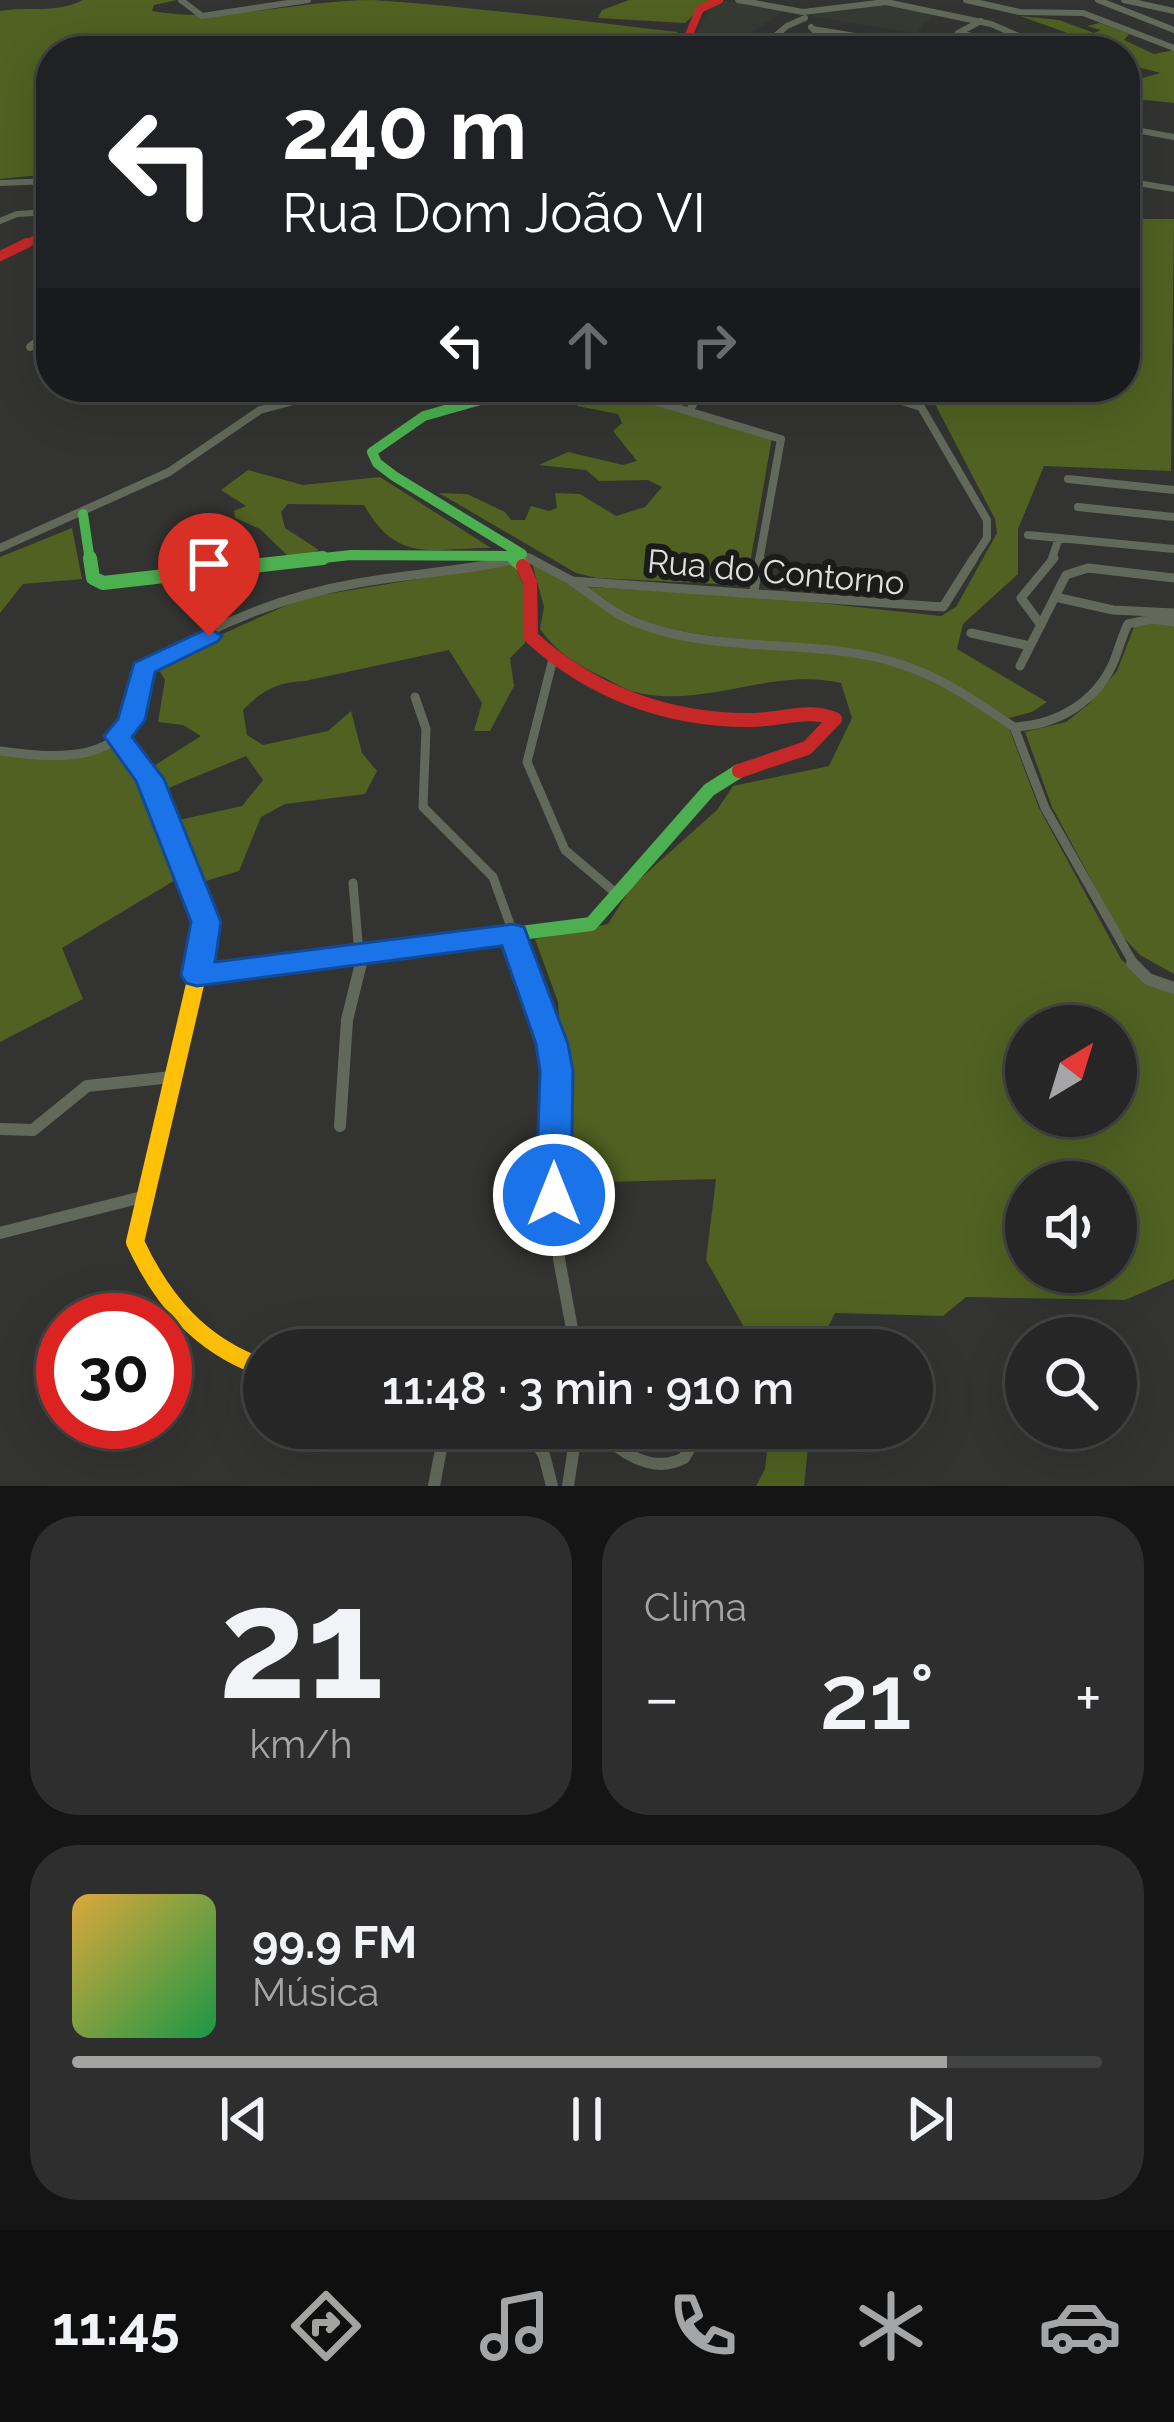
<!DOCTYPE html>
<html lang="pt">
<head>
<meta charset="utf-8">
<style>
	:root { --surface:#262626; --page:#2e2e2e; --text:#f1f3f6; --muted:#a4a5a7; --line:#424343; --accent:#a3a3a2 }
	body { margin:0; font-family:Raleway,sans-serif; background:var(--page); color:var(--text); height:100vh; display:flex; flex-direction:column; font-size:45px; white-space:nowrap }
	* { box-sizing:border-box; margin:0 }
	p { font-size:39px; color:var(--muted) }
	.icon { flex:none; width:66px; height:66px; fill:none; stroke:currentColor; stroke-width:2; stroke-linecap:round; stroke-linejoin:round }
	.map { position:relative; height:1486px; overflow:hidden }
	.details { display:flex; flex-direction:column; gap:30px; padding:30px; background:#151515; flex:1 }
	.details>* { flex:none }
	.hud { position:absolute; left:36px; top:36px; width:1104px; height:366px; border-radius:48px; box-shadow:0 12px 48px #0002,0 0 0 3px var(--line); background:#202124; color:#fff; overflow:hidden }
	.needle { width:78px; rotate:38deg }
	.buttons { position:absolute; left:1005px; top:1005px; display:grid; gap:24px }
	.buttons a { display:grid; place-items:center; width:132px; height:132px; border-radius:50%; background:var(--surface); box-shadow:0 12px 48px #0002,0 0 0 3px var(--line); font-size:60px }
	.speed { position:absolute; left:36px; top:1293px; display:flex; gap:24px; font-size:60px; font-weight:700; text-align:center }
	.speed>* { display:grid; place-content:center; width:156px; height:156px; border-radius:50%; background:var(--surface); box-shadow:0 12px 48px #0002,0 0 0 3px var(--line); line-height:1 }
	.speed .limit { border:18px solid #d22; background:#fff; color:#111 }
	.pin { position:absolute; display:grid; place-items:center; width:102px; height:102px; color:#fff; margin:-123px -51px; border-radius:50% 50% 50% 0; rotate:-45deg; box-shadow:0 0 12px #0007 }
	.pin .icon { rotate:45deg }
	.me { position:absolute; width:132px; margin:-66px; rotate:0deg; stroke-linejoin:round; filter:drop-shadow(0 0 9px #0008) }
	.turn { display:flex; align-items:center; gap:42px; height:252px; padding:0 48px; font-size:54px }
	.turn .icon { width:156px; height:156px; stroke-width:2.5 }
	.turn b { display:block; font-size:84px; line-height:102px }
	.lanes { display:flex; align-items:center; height:114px; padding:0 48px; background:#0003; justify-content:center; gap:60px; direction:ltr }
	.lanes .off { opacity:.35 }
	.big { font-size:90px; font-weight:600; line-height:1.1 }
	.details .card { flex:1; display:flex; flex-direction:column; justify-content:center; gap:18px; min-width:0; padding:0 42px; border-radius:48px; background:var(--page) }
	.details .dial { align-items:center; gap:0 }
	.dial b { font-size:156px; line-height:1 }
	.song { display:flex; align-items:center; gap:36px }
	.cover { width:144px; height:144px; border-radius:18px; background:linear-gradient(135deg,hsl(40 70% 55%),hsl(140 70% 35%)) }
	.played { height:12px; border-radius:6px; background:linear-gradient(90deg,var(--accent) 85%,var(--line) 85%) }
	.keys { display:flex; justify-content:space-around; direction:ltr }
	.heat { display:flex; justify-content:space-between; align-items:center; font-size:66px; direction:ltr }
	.details .tiles { flex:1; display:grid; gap:30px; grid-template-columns:1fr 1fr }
	.card:last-child { grid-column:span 2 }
	.trip { position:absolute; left:243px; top:1329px; width:690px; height:120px; border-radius:60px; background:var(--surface); box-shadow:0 12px 48px #0002,0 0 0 3px var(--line); font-weight:600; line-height:120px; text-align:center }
	.tab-bar { display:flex; height:192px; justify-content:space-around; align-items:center; background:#0f0f0f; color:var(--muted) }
	.tab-bar .icon { width:84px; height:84px }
	.tab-bar .active { color:var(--accent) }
	.tab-bar b { font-size:54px; color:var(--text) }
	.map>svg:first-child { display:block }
	.built { fill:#373a32 }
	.forest { fill:#506122; fill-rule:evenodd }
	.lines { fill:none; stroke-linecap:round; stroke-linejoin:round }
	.street-far3 { stroke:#63695a; stroke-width:6 }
	.street-far2 { stroke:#63695a; stroke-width:8 }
	.street-far1 { stroke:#63695a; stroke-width:9 }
	.street { stroke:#63695a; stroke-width:12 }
	.fast-far2 { stroke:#4caf50; stroke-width:10 }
	.fast-far1 { stroke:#4caf50; stroke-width:14 }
	.fast { stroke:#4caf50; stroke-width:18 }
	.slow-far1 { stroke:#ffc107; stroke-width:14 }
	.slow { stroke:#ffc107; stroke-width:18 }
	.jam-far2 { stroke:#c62828; stroke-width:8 }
	.jam-far1 { stroke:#c62828; stroke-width:10 }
	.jam { stroke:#c62828; stroke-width:14 }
	.route { fill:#1a73e8; stroke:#114b97; stroke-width:3 }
	.labels { text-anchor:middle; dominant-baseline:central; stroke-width:12; stroke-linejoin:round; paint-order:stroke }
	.street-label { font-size:33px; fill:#dfe0de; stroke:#1b1c1a }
</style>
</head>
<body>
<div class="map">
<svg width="1174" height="1486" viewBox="0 0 1174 1486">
	<rect width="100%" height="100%" fill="#333332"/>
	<path class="built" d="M 725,1 L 785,11 L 723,51 L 685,51 L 711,7 Z
		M 883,2 L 937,12 L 916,33 L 812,17 L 811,11 Z"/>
	<path class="forest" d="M 83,0 L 177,0 L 154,5 L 152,11 C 225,24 298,0 373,0 C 474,7 576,20 677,32 L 675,51 L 51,51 L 51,174 L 0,179 L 0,11 C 29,6 56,14 83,0 Z
		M 629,0 L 710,0 L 685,23 L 598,18 L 602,10 Z
		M 1020,16 L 1059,20 L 1094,33 L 1101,30 L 1087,26 L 1100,23 L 1129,34 L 1124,40 L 1154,54 L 1174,50 L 1174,103 L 1128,98 L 1142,78 L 1161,73 L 1125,64 L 1125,51 L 1083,51 L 1087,40 Z
		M 1125,193 L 1142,219 L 1174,219 L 1171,471 L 1044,466 L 1018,529 L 1018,574 L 963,624 L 957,649 L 1047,702 L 1032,712 L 1009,718 C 969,692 931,666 884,655 C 811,638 700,646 635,617 C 618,610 603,597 587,587 L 754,596 L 941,616 L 956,607 L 997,533 L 995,519 L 935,404 L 947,387 L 1125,387 Z
		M 565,387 L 599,387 L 772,438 L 747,580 L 740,585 L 597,578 L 576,573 L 439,493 L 467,494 L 505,512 L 511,520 L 525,520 L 531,506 L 549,511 L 557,508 L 555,493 L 580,494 L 616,516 L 645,507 L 662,487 L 648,480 L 599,481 L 586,470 L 539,465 L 568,452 L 623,465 L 637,461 L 613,431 L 622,423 L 618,414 L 577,406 L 579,393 L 563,390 Z
		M 248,470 L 303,485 L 380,477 L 491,548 C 430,548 397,564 364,505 L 288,504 L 281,512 L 285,528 L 319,550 L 306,556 L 287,555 L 260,529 L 235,518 L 234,511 L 246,506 L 221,490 Z
		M 72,528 L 82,579 L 23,584 L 0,613 L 0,557 Z
		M 514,563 L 527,594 L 525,643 L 510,658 L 514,686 L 490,731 L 474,731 L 482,703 L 449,650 L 305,681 C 278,682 262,690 243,710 L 247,735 L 263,745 L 328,731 L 351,711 L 362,753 L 377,771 L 365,794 L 285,804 L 261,817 L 239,871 L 199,883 L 179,820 L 242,806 L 263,780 L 246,756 L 166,789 L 149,769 L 201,736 L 183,725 L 158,722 L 165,680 L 155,664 L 303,598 Z
		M 532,563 L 644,629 L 856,657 L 902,668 L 944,686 L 1009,728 L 1039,808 L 1121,959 L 1144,982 L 1174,992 L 1174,1279 L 1125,1300 L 966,1297 L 943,1316 L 835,1313 L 817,1350 L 757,1350 L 706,1260 L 716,1179 L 569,1183 L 558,1002 L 535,939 L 608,924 L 632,886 L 717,810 L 733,786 L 829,766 L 852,718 L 841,683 C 773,667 706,708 639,693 C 627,691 615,683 605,678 C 576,664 558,654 540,629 L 544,607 ZM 1026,1026 L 1116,1026 L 1116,1116 L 1026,1116 ZM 1026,1182 L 1116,1182 L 1116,1272 L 1026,1272 Z
		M 1153,623 L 1174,626 L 1174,974 L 1140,955 L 1121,935 L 1052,807 L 1025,732 L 1066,722 L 1089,704 L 1117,671 L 1134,627 Z
		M 109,745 C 153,768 159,836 177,879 L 62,948 L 83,999 L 0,1042 L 0,754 L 61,758 Z
		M 770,1428 L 810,1428 L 804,1486 L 756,1486 L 765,1469 Z"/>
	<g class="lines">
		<path class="street-far3" d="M 181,0 L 202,16 L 308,0
			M 738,0 L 803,12 L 886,2 L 991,24 L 1035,43 L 1032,51
			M 966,0 L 1020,12 L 1083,13 L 1174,48
			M 1098,0 L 1174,30
			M 1124,0 L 1174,11
			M 981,21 L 958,33 L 985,39
			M 811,27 L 832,51
			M 813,29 L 945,51
			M 757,51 L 787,26 L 805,18
			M 795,51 L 825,45
			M 1125,128 L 1174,137
			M 1125,181 L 1174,189
			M 0,183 L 51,181
			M 0,221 L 17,214 L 51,212"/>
		<path class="street-far2" d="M 30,347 L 51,330
			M 68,387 L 79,393 L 96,387
			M 607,387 L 781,439 L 759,561
			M 857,387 L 921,407 L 987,520 L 987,538 L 972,561
			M 776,392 L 860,390
			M 690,410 L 702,387
			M 1068,479 L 1174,490
			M 1078,507 L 1174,517
			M 1028,535 L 1174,549
			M 0,548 L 169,472 L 260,410 L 345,387
			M 510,561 L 527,557 L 535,561
			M 1051,561 L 1059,538"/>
		<path class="street-far1" d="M 529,558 L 572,581 L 943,607 L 974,558
			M 572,582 C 593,595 612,613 635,622 C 719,656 815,636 900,664 C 942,677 978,703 1014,727
			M 754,590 L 760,558
			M 1055,597 L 1113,610 L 1174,613
			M 1041,625 L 1021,598 L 1054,558
			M 971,633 L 1030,646
			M 553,659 L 527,762 L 565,850 L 618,895
			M 1020,666 L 1066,575 L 1088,568 L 1174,578
			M 415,697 L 426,729 L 423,807 L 493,877 L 525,966
			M 1014,727 L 1045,808 L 1135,966
			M 1014,727 C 1057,725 1097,702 1114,661 C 1119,648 1122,636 1128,624 L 1152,619 L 1174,622
			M 0,751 C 42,756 112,767 132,716 C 138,700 138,683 144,668 C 208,627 282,596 358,583 C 412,573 468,571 522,558
			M 353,883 L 360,966"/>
		<path class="street" d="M 523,963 L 552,1044 L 559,1259 L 576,1350
			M 1132,963 L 1148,979 L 1174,988
			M 340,1126 L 347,1020 L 361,963
			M 0,1129 L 33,1130 L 87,1086 L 172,1077
			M 0,1233 L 142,1197
			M 526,1428 L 544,1455 L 552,1486
			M 597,1428 C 619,1452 652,1475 684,1458 L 691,1446 L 691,1428
			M 434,1486 L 445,1428
			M 568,1486 L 577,1428"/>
		<path class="fast-far2" d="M 83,514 L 90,561
			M 522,554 L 394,476 L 377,463 L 372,452 L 424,416 L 526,387
			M 296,561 L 351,555 L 511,556 L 517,561"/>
		<path class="fast-far1" d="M 90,558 L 93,578 L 103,583 L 323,558
			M 514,558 L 523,566
			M 264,966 L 591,924 L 709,790 L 739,771"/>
		<path class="fast" d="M 197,975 L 287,963"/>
		<path class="slow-far1" d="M 118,737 L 150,779 L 207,933 L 199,966"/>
		<path class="slow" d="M 200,963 L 135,1242 C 163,1302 201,1346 264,1368"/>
		<path class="jam-far2" d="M 682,51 L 700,9 L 719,0
			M 21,246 L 51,232"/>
		<path class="jam-far1" d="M 0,256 L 27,243"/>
		<path class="jam" d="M 523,566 L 530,582 L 531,637 C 592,693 670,721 752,720 C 781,720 807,708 835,719 L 807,748 L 739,771"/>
	</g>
	<path class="route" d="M 209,628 L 222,636 L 218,641 L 155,672 L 145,720 L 132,737 L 164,779 L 221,922 L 215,962 L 514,924 L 524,927 L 568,1044 L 573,1071 L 571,1195 L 566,1204 L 554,1208 L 541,1204 L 536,1195 L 540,1071 L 536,1044 L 502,946 L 197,986 L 186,983 L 181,975 L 191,922 L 136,781 L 104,736 L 118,719 L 134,663 Z"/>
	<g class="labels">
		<g class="street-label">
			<text transform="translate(776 572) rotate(5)">Rua do Contorno</text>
		</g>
	</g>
</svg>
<div class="buttons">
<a><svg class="needle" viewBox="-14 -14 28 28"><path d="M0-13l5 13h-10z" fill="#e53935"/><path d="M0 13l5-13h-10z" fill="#a4a5a7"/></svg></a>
<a><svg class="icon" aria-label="sound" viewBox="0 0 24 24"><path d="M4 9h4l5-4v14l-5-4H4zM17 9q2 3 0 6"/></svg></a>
<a><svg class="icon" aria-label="search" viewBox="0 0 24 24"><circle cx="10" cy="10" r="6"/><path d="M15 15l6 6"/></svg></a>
</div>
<div class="speed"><div class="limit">30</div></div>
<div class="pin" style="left:209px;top:636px;background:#d93025"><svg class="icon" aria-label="arrive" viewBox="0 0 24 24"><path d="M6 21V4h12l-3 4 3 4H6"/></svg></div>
<svg class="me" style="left:554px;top:1195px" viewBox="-20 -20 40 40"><circle r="17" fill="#1a73e8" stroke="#fff" stroke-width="3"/><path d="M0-11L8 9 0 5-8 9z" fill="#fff"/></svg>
<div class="trip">11:48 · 3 min · 910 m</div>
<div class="hud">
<div class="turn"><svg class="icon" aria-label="left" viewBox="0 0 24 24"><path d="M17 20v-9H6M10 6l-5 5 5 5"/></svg><div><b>240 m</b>Rua Dom João VI</div></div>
<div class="lanes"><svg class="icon" aria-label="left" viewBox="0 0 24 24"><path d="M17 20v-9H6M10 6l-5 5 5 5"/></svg><svg class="icon off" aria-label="ahead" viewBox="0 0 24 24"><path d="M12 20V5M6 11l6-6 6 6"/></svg><svg class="icon off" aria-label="right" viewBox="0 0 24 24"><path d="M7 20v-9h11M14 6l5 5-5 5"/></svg></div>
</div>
</div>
<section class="details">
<div class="tiles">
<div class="card dial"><b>21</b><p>km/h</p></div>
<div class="card"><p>Clima</p>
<div class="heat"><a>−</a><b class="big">21°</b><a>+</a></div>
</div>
<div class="card">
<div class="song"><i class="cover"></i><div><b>99.9 FM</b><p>Música</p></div></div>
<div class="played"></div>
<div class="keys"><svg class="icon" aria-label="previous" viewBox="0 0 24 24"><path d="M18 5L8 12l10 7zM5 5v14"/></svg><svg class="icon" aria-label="pause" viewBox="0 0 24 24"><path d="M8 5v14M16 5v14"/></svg><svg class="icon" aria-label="next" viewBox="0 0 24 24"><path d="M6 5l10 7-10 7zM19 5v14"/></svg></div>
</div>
</div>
</section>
<nav class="tab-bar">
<b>11:45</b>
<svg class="icon active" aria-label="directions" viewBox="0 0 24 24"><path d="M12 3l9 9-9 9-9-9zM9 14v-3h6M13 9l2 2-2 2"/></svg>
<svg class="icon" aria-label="music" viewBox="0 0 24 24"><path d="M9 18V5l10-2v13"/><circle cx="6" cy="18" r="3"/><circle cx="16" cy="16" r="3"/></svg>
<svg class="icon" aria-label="phone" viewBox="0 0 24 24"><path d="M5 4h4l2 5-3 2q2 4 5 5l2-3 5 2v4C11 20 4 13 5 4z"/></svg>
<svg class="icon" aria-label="climate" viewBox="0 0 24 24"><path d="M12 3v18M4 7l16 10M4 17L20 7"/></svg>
<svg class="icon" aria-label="car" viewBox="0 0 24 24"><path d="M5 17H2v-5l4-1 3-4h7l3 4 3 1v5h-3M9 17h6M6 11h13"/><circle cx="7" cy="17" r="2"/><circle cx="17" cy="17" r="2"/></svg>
</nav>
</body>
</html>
